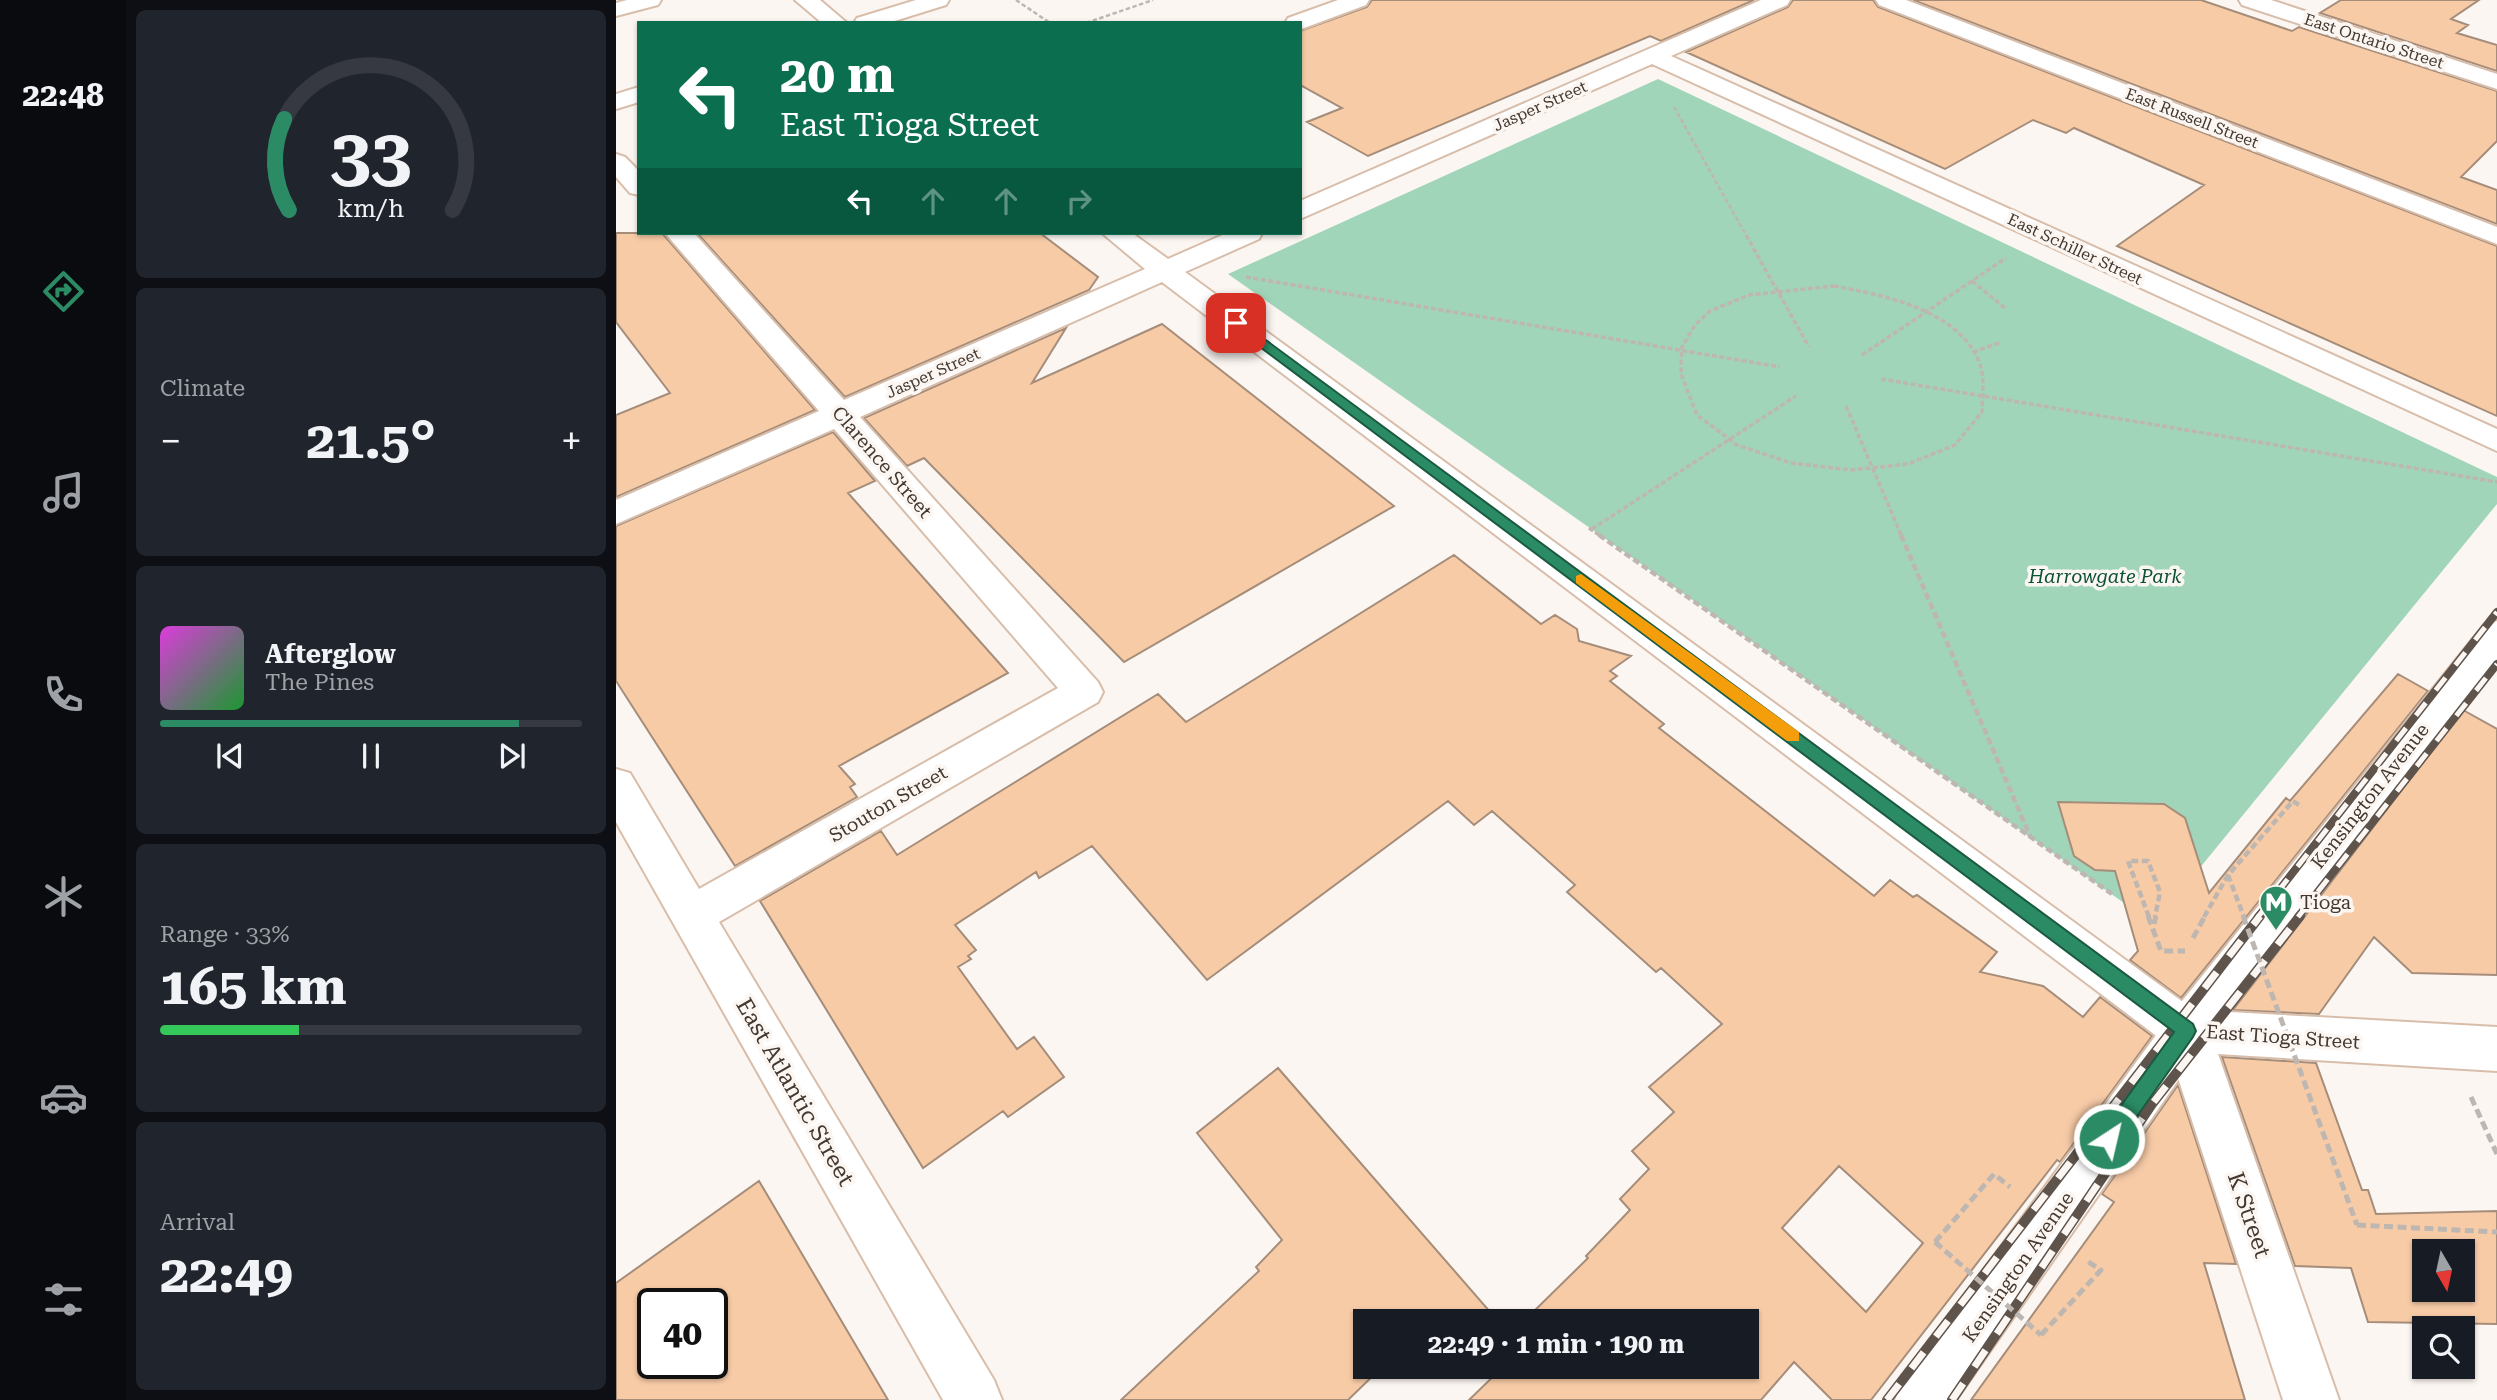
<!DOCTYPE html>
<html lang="en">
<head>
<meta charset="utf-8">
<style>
	:root { --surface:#171b24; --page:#20242c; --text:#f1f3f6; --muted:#9ea1a6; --line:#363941; --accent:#2a8b64 }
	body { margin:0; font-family:"Roboto Serif",serif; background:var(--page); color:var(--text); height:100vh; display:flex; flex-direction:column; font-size:26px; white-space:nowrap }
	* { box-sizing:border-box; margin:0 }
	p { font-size:23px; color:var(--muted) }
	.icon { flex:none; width:38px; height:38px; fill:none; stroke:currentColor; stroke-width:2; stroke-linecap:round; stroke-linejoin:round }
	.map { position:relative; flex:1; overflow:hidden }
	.details { display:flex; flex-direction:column; gap:10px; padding:10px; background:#0d0f14; width:490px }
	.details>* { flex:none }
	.top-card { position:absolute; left:21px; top:21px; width:665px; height:214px; border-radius:0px; box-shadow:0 2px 5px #0004; background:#0b6e4f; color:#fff; overflow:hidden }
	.needle { width:46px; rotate:171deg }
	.controls { position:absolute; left:1796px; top:1239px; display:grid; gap:14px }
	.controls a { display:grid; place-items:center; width:63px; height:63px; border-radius:0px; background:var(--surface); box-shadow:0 2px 5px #0004; font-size:35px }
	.speed { position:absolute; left:21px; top:1288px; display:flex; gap:14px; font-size:35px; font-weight:700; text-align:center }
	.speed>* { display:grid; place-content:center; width:91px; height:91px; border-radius:50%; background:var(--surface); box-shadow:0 2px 5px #0004; line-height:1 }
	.speed .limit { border:4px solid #111; border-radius:10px; background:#fff; color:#111 }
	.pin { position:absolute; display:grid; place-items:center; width:60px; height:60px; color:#fff; margin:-30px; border-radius:14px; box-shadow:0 4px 10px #0006 }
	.me { position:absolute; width:77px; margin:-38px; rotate:35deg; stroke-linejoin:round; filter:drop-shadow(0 0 5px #0008) }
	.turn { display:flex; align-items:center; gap:24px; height:147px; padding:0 28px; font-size:32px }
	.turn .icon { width:91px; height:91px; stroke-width:2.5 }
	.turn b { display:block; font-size:49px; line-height:60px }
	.lanes { display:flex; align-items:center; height:66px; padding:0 28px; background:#0003; justify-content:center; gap:35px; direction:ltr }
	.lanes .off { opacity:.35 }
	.big { font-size:52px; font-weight:700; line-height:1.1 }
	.details .card { flex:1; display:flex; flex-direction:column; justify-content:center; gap:10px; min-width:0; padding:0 24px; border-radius:10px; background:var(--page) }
	.details .dial { align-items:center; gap:0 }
	.dial svg { height:182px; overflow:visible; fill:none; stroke:var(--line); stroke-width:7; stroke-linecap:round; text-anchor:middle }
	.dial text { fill:var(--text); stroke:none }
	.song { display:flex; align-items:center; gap:21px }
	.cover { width:84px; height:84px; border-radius:10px; background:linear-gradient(135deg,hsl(300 70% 55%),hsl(130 70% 35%)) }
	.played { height:7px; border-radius:4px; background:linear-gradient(90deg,var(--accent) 85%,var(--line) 85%) }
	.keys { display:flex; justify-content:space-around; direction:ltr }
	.heat { display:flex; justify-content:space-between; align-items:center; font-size:38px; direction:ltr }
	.charge { height:10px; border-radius:5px; background:linear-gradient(90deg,#34c759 33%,var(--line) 0) }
	.trip { position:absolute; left:737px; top:1309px; width:406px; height:70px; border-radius:0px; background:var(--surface); box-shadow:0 2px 5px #0004; font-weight:700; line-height:70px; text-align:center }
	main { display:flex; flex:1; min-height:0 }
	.tabs { display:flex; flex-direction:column; width:126px; justify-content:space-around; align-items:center; background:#090b0e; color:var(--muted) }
	.tabs .icon { width:49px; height:49px }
	.tabs .active { color:var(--accent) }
	.tabs b { font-size:32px; color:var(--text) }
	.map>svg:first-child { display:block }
	.green { fill:#a1d5ba }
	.building { fill:#f8cba7; stroke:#a58d7a; stroke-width:2; fill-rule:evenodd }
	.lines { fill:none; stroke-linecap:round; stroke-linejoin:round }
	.street-casing { stroke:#d8beaa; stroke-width:4 }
	.secondary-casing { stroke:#d8beaa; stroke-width:4 }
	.path-far3 { stroke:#beb6b1; stroke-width:2.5; stroke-dasharray:4.5 2.5; stroke-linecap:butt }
	.path-far2 { stroke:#beb6b1; stroke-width:3.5; stroke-dasharray:5 2.5; stroke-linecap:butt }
	.path-far1 { stroke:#beb6b1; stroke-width:4.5; stroke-dasharray:7 3.5; stroke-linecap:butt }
	.path { stroke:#beb6b1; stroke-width:5; stroke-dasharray:9 4.5; stroke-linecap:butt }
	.street { fill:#fff; fill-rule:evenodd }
	.secondary { fill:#fff; fill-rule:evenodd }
	.rail-far1-casing { stroke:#5e544c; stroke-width:8 }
	.rail-casing { stroke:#5e544c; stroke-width:10 }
	.rail-far1 { stroke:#fcf6f2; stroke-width:5; stroke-dasharray:16; stroke-linecap:butt }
	.rail { stroke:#fcf6f2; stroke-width:7; stroke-dasharray:20; stroke-linecap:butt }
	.path-bridge-far1 { stroke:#beb6b1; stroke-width:4.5; stroke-dasharray:7 3.5; stroke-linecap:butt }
	.path-bridge { stroke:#beb6b1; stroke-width:5; stroke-dasharray:9 4.5; stroke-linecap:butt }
	.route { fill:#2a8b64; stroke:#1b5a41; stroke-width:2 }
	.slow { fill:#f59e0b }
	.labels { text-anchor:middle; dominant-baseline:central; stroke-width:7; stroke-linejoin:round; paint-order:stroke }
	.far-street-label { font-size:16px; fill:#443931; stroke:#fcf6f2 }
	.street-label { font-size:19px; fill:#443931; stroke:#fcf6f2 }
	.park-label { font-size:19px; font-style:italic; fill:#0b5137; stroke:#fcf6f2 }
	.poi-label { font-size:19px; fill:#443931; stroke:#fcf6f2; text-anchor:start }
	.near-street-label { font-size:23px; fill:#443931; stroke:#fcf6f2 }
</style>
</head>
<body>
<main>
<nav class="tabs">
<b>22:48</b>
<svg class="icon active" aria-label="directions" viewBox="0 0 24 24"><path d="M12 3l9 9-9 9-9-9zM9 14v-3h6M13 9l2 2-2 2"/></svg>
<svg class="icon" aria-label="music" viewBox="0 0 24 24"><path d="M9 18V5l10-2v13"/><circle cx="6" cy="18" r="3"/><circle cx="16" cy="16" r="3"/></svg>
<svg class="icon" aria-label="phone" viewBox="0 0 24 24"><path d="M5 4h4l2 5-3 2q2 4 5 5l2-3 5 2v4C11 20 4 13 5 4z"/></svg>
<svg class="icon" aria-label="climate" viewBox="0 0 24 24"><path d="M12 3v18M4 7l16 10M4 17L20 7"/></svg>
<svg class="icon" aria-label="car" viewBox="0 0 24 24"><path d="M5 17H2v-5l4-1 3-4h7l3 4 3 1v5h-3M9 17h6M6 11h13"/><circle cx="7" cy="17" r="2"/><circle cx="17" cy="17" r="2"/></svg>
<svg class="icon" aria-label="filters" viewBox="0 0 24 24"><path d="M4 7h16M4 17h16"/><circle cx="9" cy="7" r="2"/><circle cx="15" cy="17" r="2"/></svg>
</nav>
<section class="details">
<div class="card dial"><svg viewBox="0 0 100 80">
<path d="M14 69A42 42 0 1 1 86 69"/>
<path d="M14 69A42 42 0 0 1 12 29" stroke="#2a8b64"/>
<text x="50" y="56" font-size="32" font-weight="700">33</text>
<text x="50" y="72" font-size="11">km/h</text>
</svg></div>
<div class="card"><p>Climate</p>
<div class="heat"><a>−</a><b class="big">21.5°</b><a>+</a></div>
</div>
<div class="card">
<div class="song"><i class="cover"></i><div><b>Afterglow</b><p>The Pines</p></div></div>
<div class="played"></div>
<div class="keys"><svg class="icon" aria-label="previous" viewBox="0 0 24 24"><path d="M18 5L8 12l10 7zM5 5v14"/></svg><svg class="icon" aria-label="pause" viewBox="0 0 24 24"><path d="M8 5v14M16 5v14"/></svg><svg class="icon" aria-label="next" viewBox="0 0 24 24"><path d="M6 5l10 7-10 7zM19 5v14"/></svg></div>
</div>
<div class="card"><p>Range · 33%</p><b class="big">165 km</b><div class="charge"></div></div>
<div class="card"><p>Arrival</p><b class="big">22:49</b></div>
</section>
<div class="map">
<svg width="1881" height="1400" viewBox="0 0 1881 1400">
	<rect width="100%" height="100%" fill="#fcf6f2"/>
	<path class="green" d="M 1042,79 L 1881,477 L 1881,504 L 1538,924 L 612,274 Z"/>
	<path class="building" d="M 756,0 L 1138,0 L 1045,41 L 1034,36 L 752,156 L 691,122 L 726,108 L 684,85 L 684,31 L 751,7 Z
		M 1177,0 L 1257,0 L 1262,7 L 1881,246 L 1881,416 L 1501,246 L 1588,185 L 1458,128 L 1450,133 L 1417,120 L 1329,169 L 1070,52 L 1172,7 Z
		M 1297,0 L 1585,0 L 1676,31 L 1683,27 L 1881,91 L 1881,141 L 1845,177 L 1881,190 L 1881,224 Z
		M 1725,0 L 1863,0 L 1835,19 L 1852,25 L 1841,33 L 1881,45 L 1881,71 L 1704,13 Z
		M 0,233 L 46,233 L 199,410 L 0,497 L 0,415 L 54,393 L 0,322 Z
		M 81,233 L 424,233 L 482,277 L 473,290 L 229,397 Z
		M 546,324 L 778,506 L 508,662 L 308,458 L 291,466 L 248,418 L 450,328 L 416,383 Z
		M 217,432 L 259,481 L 232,493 L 392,673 L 223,766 L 239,784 L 234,787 L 241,797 L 119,866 L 0,681 L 0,526 Z
		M 838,555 L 925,624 L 939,615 L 961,629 L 963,641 L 1015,656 L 994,671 L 1001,676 L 994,681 L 1048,724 L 1043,728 L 1258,896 L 1274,880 L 1297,897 L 1301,895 L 1381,952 L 1364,972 L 1427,986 L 1467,1017 L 1484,997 L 1536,1036 L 1444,1162 L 1441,1160 L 1255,1400 L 1216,1400 L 1178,1362 L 1145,1400 L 853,1400 L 887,1367 L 1130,1367 L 1130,1321 L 908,1321 L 972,1258 L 970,1256 L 1014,1210 L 1004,1199 L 1033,1169 L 1016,1151 L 1058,1112 L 1033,1087 L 1106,1024 L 1045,968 L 1040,972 L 951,892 L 959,885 L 876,811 L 858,825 L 832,801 L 591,980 L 476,846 L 423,878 L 420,872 L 339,925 L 360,950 L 352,956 L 355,959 L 342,967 L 401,1049 L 418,1037 L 448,1077 L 392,1117 L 387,1111 L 307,1168 L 144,901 L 265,831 L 281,855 L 542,694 L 570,722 ZM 1223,1166 L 1307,1243 L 1250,1312 L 1166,1228 Z
		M 1782,674 L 1812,691 L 1565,998 L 1514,960 L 1522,951 L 1499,871 L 1479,870 L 1458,856 L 1442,802 L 1548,804 L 1569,818 L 1593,893 L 1670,798 L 1674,801 Z
		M 1847,710 L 1881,729 L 1881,975 L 1796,973 L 1758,937 L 1703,1014 L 1617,1010 Z
		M 1606,1057 L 1700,1063 L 1746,1190 L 1752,1190 L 1760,1214 L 1881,1211 L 1881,1324 L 1752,1322 L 1735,1268 L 1679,1266 ZM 1808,1251 L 1846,1251 L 1846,1290 L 1808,1290 Z
		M 662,1068 L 882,1321 L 749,1321 L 749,1367 L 766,1367 L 732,1400 L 505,1400 L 643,1271 L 640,1267 L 666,1240 L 581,1133 Z
		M 1562,1085 L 1620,1264 L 1588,1263 L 1629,1400 L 1355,1400 L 1498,1202 L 1486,1194 Z
		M 143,1181 L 272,1400 L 0,1400 L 0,1283 ZM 37,1304 L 96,1304 L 96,1363 L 37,1363 Z"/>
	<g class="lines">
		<defs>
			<path id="street" d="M 11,0 L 45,0 L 42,5 L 0,16 L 0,3 Z
				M 179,0 L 204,0 L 231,23 L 206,23 Z
				M 300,0 L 333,0 L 330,5 L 272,23 L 238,23 L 241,18 Z
				M 722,0 L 753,0 L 750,5 L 688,28 L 684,29 L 684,23 L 669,23 L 672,18 Z
				M 1145,0 L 1174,0 L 1171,5 L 1055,56 L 1881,429 L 1881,451 L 1036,64 L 684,219 L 684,201 Z
				M 1260,0 L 1290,0 L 1881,227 L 1881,244 L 1263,5 Z
				M 1623,0 L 1655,0 L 1881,74 L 1881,89 L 1626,5 Z
				M 23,87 L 23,102 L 0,109 L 0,94 Z
				M 0,154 L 9,157 L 23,171 L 23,195 L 14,193 L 0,177 Z
				M 49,233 L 78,233 L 228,400 L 529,269 L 486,233 L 516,233 L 552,259 L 611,233 L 646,233 L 643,239 L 569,272 L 1578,1010 L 1881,1027 L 1881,1071 L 1602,1054 L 1723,1400 L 1667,1400 L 1551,1044 L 546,282 L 244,417 L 482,682 L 487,692 L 482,702 L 103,922 L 378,1380 L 386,1400 L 327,1400 L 0,822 L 0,769 L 14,773 L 83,889 L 442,688 L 218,429 L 0,524 L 0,500 L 203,411 Z"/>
			<path id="secondary" d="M 1881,621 L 1881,662 L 1586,1046 L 1340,1400 L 1279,1400 L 1287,1380 L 1554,1016 L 1868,625 Z"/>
		</defs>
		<use href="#street" class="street-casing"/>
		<use href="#secondary" class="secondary-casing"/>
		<path class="path-far3" d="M 400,0 L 434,23
			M 470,23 L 537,0
			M 1058,107 L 1131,237"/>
		<path class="path-far2" d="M 1130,235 L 1193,347
			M 630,277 L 1164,367
			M 1356,281 L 1389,308
			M 1218,286 C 1267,295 1344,310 1364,364 C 1369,378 1366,398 1366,412 L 1339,445 L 1292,464 L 1235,470 L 1175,463 L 1121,445 L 1081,415 L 1065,374 L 1065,362 L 1066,347 L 1079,325 L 1094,311 L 1133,295 Z
			M 1357,352 L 1383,343
			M 1246,355 L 1390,258
			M 1265,379 L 1881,482
			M 1230,406 L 1286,537
			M 973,528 L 986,537
			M 976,529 L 1180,396"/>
		<path class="path-far1" d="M 983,535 L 1496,894
			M 1285,535 L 1414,836
			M 1533,917 L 1512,861 L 1532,861 L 1544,892 L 1539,917
			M 1588,917 L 1612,875 L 1677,801 L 1686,807"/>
		<path class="path" d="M 1532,916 L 1545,951 L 1569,951
			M 1538,924 L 1540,916
			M 1577,938 L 1589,916
			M 1855,1097 L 1881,1154
			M 1741,1225 L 1881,1232
			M 1319,1242 L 1378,1174 L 1394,1187
			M 1425,1335 L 1485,1270 L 1471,1261"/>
		<use href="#street" class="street"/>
		<use href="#secondary" class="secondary"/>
		<defs>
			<path id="rail-far1" d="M 1642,917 L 1881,612
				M 1682,917 L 1881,664"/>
			<path id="rail" d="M 1271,1400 L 1644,916
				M 1336,1400 L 1536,1104 L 1684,916"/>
		</defs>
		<use href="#rail-far1" class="rail-far1-casing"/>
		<use href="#rail" class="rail-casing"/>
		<use href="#rail-far1" class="rail-far1"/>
		<use href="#rail" class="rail"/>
		<path class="path-bridge-far1" d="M 1612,875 L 1628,917"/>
		<path class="path-bridge" d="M 1627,916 L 1741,1225
			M 1319,1242 L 1425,1335"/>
	</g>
	<path class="route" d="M 616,321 L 624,321 L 1577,1024 L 1580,1031 L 1577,1037 L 1500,1146 L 1493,1149 L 1486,1146 L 1483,1139 L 1486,1132 L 1558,1032 L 616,326 Z"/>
	<path class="slow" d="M 965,574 L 1183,732 L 1183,741 L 1171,741 L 960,583 L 960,576 Z"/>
	<defs>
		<symbol id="metro-pin" viewBox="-11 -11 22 30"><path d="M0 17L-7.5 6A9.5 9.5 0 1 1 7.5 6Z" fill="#2a8b64" stroke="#fcf6f2"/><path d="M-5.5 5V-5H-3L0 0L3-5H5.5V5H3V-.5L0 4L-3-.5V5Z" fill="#fff"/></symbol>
	</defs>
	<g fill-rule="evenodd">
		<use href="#metro-pin" x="1641" y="883" width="38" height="52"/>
	</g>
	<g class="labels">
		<g class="far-street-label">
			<text transform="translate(1758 41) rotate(18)">East Ontario Street</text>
			<text transform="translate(924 106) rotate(-24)">Jasper Street</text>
			<text transform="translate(1576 118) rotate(21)">East Russell Street</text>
			<text transform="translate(1459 249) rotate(25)">East Schiller Street</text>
			<text transform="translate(317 373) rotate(-24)">Jasper Street</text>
		</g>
		<g class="street-label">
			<text transform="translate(266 462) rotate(49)">Clarence Street</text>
			<text transform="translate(1754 796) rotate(-52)">Kensington Avenue</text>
			<text transform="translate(272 804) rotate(-30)">Stouton Street</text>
			<text transform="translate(1667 1037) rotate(4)">East Tioga Street</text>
			<text transform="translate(1402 1267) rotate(-55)">Kensington Avenue</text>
		</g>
		<g class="park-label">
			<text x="1489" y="576">Harrowgate Park</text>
		</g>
		<g class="poi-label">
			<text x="1684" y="902">Tioga</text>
		</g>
		<g class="near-street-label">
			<text transform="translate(179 1092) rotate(60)">East Atlantic Street</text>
			<text transform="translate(1633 1215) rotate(71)">K Street</text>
		</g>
	</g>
</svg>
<div class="controls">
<a><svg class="needle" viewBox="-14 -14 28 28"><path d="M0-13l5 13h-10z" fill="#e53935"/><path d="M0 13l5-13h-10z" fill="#9ea1a6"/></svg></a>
<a><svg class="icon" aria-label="search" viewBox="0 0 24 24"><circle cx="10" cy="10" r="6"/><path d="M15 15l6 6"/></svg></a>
</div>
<div class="speed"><div class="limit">40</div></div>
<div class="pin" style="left:620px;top:323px;background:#d93025"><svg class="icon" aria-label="arrive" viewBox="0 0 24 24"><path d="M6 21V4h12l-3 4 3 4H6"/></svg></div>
<svg class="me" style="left:1493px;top:1139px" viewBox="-20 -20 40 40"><circle r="17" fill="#2a8b64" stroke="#fff" stroke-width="3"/><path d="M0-11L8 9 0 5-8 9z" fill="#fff"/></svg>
<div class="trip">22:49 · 1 min · 190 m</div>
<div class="top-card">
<div class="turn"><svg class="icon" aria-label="left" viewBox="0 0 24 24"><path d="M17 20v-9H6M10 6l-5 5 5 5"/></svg><div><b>20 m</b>East Tioga Street</div></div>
<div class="lanes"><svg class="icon" aria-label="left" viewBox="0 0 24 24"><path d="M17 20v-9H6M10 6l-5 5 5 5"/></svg><svg class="icon off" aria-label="ahead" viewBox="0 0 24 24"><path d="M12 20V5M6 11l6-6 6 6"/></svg><svg class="icon off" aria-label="ahead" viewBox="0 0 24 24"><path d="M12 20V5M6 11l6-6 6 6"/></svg><svg class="icon off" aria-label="right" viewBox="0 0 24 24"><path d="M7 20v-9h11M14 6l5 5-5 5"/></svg></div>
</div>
</div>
</main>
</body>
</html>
